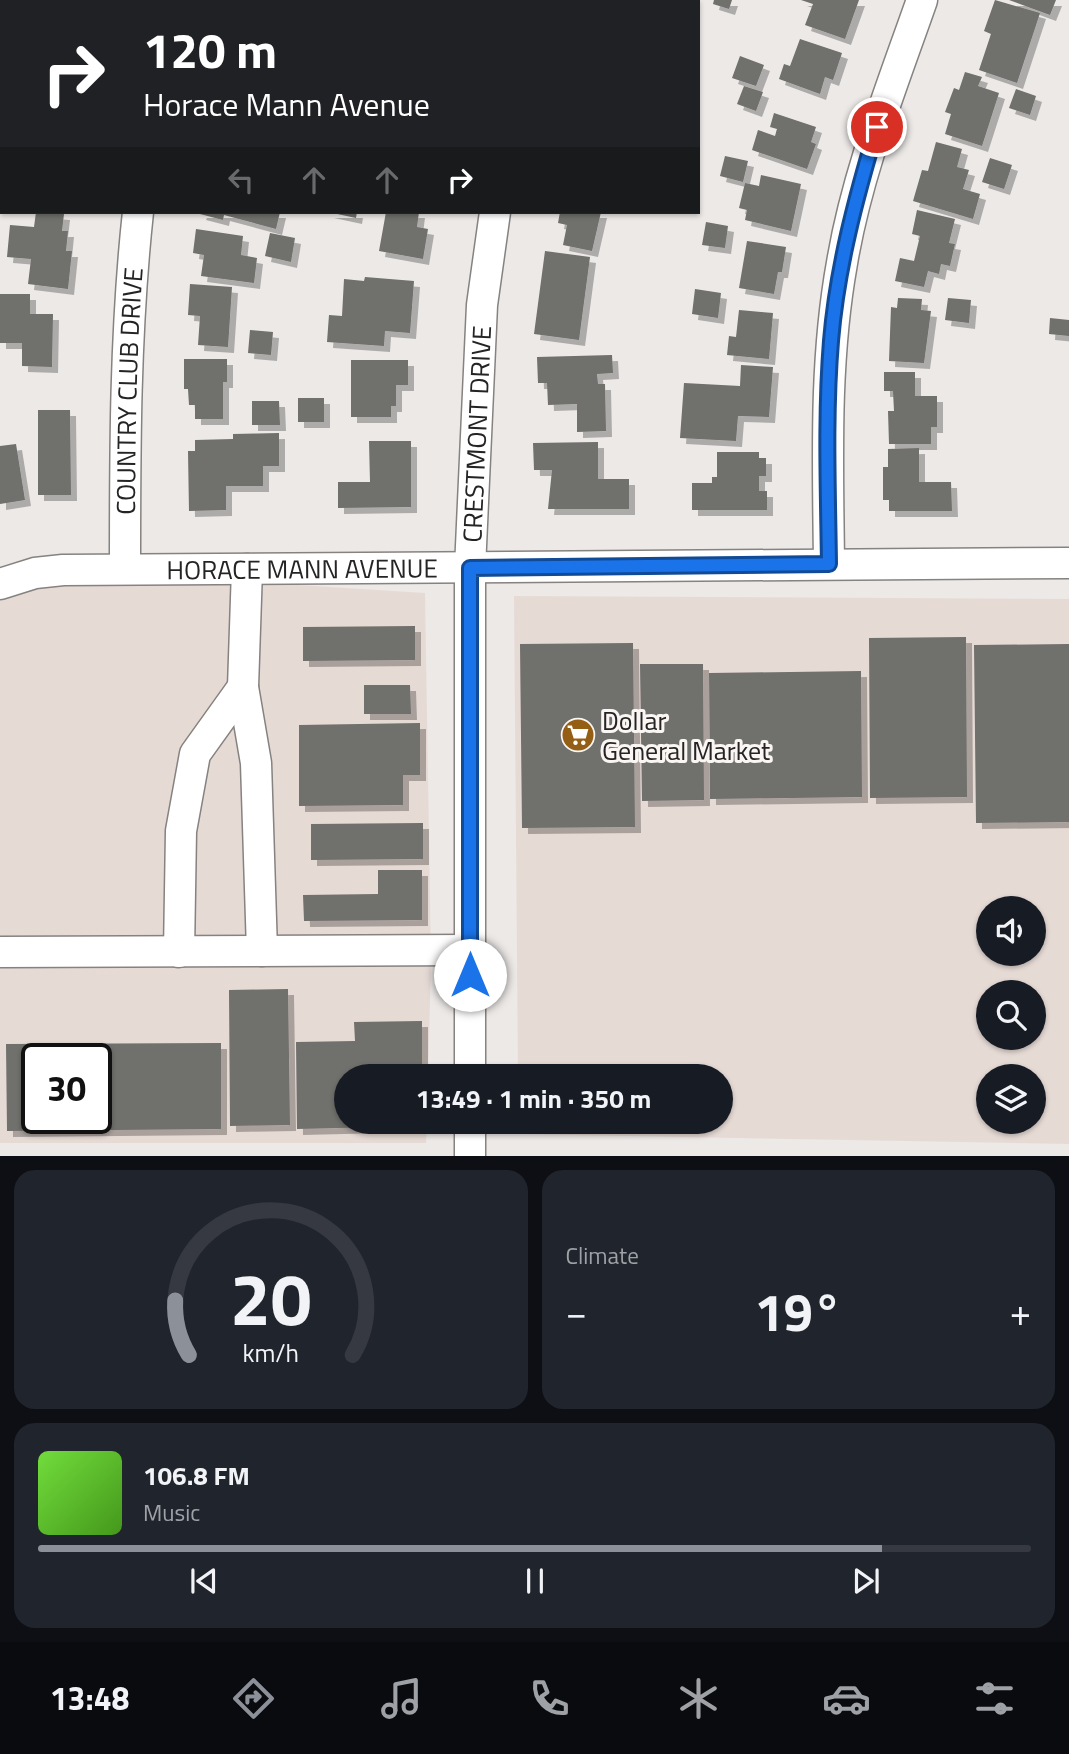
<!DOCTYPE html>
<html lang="en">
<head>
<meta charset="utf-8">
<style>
	:root { --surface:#171b24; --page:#20242c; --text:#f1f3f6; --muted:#9ea1a6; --line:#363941; --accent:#8c9099 }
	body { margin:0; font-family:"Titillium Web",sans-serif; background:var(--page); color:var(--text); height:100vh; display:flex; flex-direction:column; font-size:26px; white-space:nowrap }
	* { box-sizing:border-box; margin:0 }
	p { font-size:23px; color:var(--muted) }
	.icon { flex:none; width:38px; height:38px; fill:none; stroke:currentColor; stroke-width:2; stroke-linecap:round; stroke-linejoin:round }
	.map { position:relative; height:1156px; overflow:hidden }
	.side { display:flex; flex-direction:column; gap:14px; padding:14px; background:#0d0f14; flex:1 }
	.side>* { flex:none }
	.banner { position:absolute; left:0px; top:0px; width:700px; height:214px; box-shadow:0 2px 5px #0004; background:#202124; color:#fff; overflow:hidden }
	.controls { position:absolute; left:976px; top:896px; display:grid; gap:14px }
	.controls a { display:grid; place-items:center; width:70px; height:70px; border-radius:50%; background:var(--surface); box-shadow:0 2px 5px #0004; font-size:35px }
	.speed { position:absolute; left:21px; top:1043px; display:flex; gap:14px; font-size:35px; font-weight:700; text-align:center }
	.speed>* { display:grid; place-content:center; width:91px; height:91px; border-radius:50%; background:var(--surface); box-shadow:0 2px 5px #0004; line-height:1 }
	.speed .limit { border:4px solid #111; border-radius:10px; background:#fff; color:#111 }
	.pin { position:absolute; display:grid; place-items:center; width:60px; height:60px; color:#fff; margin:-30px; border:4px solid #fff; border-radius:50%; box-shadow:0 2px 7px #0007 }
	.me { position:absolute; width:77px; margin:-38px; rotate:0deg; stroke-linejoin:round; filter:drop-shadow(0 0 5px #0008) }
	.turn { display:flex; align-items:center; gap:24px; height:147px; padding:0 28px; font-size:32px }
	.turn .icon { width:91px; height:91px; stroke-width:2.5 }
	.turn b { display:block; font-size:49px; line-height:60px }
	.lanes { display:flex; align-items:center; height:66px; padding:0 28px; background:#0003; justify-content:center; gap:35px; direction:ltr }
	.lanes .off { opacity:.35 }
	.big { font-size:52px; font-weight:700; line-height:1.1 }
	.side .card { flex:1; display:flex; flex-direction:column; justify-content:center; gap:10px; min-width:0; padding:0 24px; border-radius:21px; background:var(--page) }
	.side .dial { align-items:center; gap:0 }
	.dial svg { height:182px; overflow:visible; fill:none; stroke:var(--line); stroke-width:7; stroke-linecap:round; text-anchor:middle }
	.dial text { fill:var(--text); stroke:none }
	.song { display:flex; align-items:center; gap:21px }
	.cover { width:84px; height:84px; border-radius:10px; background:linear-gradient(135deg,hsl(100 70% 55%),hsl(100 70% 35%)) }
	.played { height:7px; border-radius:4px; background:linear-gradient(90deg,var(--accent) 85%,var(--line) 85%) }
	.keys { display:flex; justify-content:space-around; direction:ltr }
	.heat { display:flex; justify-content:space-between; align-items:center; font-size:38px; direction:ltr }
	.side .tiles { flex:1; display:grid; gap:14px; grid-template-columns:1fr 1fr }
	.card:last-child { grid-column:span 2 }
	.trip { position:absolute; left:334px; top:1064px; width:399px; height:70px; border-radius:35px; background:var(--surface); box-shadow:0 2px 5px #0004; font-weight:700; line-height:70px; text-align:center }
	.dock { display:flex; height:112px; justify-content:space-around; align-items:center; background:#090b0e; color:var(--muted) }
	.dock .icon { width:49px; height:49px }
	.dock .active { color:var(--accent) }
	.dock b { font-size:32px; color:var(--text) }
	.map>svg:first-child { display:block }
	.built { fill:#e6dad5; fill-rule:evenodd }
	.building { fill:#706f6c; fill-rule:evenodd; filter:url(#shadow) }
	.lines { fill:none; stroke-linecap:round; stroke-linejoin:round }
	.minor-casing { stroke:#858280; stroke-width:33 }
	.minor { stroke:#fff; stroke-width:30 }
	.route-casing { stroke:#114b97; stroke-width:18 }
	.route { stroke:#1a73e8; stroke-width:12 }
	.labels { text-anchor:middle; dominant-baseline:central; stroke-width:6; stroke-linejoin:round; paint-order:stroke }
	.street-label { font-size:26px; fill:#252323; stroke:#faf6f4 }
	.poi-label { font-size:26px; fill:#252323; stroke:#faf6f4; text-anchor:start }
</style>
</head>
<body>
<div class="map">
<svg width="1069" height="1156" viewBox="0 0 1069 1156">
	<defs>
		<filter id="shadow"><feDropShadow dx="6" dy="6" stdDeviation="0" flood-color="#0004"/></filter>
	</defs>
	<rect width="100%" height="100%" fill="#ece9e7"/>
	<path class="built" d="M 25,581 L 236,581 L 425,593 L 431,962 L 428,1076 L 346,1076 L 346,1122 L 427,1122 L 426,1143 L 0,1143 L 0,595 ZM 37,1059 L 96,1059 L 96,1118 L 37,1118 Z
		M 514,596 L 1069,599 L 1069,1144 L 519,1134 L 519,1122 L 721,1122 L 721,1076 L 518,1076 ZM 989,908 L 1034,908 L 1034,954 L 989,954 ZM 989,992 L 1034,992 L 1034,1038 L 989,1038 ZM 989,1076 L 1034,1076 L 1034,1122 L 989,1122 Z"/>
	<path class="building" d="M 714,0 L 732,0 L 729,9 L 713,4 Z
		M 801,0 L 859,0 L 845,39 L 805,25 L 813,4 Z
		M 995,0 L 1040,13 L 1017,83 L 979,70 L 991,34 L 984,31 Z
		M 1009,0 L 1056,0 L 1050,15 Z
		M 800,39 L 842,53 L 833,80 L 825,77 L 820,94 L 779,79 L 784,64 L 790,66 Z
		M 740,56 L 764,65 L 756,86 L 732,78 Z
		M 965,72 L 982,77 L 978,86 L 999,93 L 982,146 L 945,134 L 951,114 L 945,112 L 954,88 L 959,90 Z
		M 744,86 L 763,92 L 756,111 L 737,104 Z
		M 1016,89 L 1036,96 L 1030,115 L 1009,108 Z
		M 774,113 L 816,127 L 811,142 L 816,144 L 807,169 L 752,150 L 758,130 L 775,136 L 777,129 L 770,127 Z
		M 936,142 L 962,149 L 957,167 L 969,170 L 963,189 L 980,194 L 973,219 L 913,201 L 922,170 L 928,171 Z
		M 725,156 L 748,161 L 743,182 L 720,176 Z
		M 990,158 L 1012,165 L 1004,189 L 982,182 Z
		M 761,175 L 801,184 L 791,231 L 745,220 L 747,210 L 739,208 L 745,183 L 759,186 Z
		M 917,210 L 955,219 L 949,243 L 955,244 L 950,266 L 941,264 L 939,274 L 928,271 L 924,287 L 895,281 L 900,258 L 914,261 L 920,236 L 912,234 Z
		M 36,212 L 64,214 L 62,231 L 68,231 L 66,251 L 72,251 L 68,289 L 28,284 L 31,259 L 7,257 L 10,225 L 34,227 Z
		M 201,212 L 280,212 L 276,229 L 224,215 L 223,220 L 200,214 Z
		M 328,212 L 357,212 L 356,218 Z
		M 386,212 L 419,212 L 417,227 L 428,229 L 423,259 L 379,251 Z
		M 560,212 L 601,212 L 592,251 L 563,245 L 567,225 L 558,223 Z
		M 706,222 L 728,226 L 725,248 L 702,245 Z
		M 196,229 L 243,236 L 241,255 L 257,258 L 254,283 L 201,276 L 204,255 L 193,253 Z
		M 270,233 L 295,238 L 291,262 L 265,256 Z
		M 747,241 L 786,247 L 782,272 L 778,272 L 774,294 L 739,288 Z
		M 545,251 L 590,257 L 579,340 L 534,334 Z
		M 365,277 L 414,281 L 410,333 L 385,331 L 384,346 L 327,342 L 329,315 L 342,316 L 344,279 L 364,281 Z
		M 190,284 L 232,287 L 228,347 L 198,345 L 200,316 L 188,315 Z
		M 695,289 L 721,293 L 718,318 L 692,314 Z
		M 0,294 L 30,294 L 30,314 L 53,314 L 52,367 L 22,366 L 22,343 L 0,343 Z
		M 898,298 L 922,299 L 921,310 L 931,311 L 924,363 L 889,361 L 891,307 L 897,308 Z
		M 948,298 L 971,300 L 969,323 L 945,320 Z
		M 739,310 L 773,313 L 769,359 L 727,355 L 729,336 L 736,337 Z
		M 1050,318 L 1069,320 L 1069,336 L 1049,334 Z
		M 250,330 L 273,332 L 271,355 L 248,353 Z
		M 612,355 L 613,373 L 597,374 L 598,384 L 605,384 L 606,431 L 577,432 L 577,404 L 548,405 L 547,383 L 538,383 L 537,357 Z
		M 184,359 L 227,359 L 227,382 L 223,382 L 223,419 L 195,419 L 195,405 L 189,405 L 188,389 L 184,389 Z
		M 351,360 L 408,360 L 408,385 L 396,385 L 396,406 L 391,406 L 391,417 L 351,417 Z
		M 741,365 L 773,367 L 769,417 L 738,416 L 736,441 L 680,438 L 684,383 L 740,386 Z
		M 884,372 L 915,372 L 915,396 L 937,396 L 937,427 L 931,427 L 931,444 L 889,444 L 888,411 L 894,411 L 893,391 L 884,391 Z
		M 298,398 L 324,398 L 324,422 L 298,422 Z
		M 252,401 L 279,401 L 280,425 L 252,425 Z
		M 38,410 L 70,410 L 71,495 L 38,495 Z
		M 279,433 L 279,466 L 263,466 L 263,486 L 226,486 L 226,510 L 189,511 L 188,451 L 195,451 L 195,440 L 233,439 L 233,434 Z
		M 369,441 L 411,441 L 411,507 L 338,508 L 338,482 L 370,482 Z
		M 598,442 L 598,479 L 629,479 L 629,509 L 548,509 L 552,470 L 534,470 L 533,443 Z
		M 16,444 L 25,500 L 0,504 L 0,446 Z
		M 919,448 L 919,482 L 951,482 L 952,511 L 889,511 L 889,500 L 883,500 L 883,467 L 888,467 L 888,449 Z
		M 717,452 L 759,452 L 759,458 L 766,458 L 766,476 L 759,476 L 759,491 L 767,491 L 767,510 L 692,510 L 692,483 L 712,483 L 712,477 L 717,477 Z
		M 415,626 L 415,660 L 303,661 L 303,627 Z
		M 966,637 L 967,797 L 870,798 L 869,638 Z
		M 633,643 L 635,827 L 522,828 L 520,644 Z
		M 1069,644 L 1069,822 L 976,823 L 974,645 Z
		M 640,664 L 703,664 L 704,800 L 642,801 Z
		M 861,671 L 862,797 L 710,799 L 709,673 Z
		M 364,685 L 410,685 L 411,714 L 364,714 Z
		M 420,723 L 420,775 L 403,775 L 403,805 L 299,806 L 299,725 Z
		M 423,823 L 423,859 L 311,860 L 311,824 Z
		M 378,870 L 422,870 L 422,920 L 304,921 L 303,895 L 378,894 Z
		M 288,989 L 290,1125 L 230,1126 L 229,990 Z
		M 422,1021 L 422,1076 L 346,1076 L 346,1122 L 423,1122 L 423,1126 L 297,1129 L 296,1042 L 355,1041 L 354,1022 Z
		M 221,1043 L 221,1129 L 7,1131 L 6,1044 ZM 37,1059 L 96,1059 L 96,1118 L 37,1118 Z"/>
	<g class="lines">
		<defs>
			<g id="minor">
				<path d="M 181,2 L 181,0"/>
				<path d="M 551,2 L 551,0"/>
				<path d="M 829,564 C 828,463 824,363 842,263 C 857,173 892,86 922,0"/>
				<path id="s1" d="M 125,569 C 125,448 125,332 138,212"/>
				<path d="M 247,569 L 243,687 L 256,763 L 262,951"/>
				<path id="s2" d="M 0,584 L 35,573 L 63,570 L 1069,563"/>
				<path d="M 0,952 L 470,950"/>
				<path d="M 179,952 L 181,831 L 195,754 L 243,687"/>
				<path id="s3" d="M 470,1076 L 470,568 L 482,305 L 495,212"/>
				<path d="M 470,1122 L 470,1156"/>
			</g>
		</defs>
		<use href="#minor" class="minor-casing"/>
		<use href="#minor" class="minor"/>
	</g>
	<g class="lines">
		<defs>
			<path id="route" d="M 470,975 L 470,568 L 829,564 C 828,490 825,415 831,341 C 837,268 856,197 877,127"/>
		</defs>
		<use href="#route" class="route-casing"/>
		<use href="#route" class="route"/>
	</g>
	<defs>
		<symbol id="supermarket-disc" viewBox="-11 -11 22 22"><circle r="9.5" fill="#945e15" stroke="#faf6f4"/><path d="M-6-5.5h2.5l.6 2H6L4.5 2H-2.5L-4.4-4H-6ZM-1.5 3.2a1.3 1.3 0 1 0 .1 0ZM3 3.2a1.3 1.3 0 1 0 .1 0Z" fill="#fff"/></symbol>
	</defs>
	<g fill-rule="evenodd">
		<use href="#supermarket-disc" x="559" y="716" width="38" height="38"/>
	</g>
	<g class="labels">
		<g class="street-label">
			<text stroke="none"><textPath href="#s1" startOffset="178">COUNTRY CLUB DRIVE</textPath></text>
			<text stroke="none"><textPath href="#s3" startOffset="642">CRESTMONT DRIVE</textPath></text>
			<text stroke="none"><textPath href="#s2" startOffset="304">HORACE MANN AVENUE</textPath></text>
		</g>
		<g class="poi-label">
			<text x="602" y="720">Dollar<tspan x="602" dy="30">General Market</tspan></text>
		</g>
	</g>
</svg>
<div class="controls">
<a><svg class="icon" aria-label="sound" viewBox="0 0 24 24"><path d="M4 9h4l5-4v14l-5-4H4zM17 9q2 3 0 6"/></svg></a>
<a><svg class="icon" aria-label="search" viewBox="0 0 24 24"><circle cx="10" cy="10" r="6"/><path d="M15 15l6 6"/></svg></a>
<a><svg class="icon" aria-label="layers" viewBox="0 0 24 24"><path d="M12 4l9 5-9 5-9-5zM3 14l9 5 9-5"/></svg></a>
</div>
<div class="speed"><div class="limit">30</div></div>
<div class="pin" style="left:877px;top:127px;background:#d93025"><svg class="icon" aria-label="arrive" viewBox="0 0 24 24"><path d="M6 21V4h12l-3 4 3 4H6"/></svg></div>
<svg class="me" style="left:470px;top:975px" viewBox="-20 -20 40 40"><circle r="19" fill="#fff"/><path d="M0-13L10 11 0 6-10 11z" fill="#1a73e8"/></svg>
<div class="trip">13:49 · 1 min · 350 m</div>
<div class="banner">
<div class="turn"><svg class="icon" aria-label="right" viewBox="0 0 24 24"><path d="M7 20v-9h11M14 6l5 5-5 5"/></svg><div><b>120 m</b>Horace Mann Avenue</div></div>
<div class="lanes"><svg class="icon off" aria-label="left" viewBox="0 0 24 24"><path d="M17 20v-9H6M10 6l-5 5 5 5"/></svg><svg class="icon off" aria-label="ahead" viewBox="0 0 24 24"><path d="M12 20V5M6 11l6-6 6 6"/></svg><svg class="icon off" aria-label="ahead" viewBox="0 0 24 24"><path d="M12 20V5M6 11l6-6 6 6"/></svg><svg class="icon" aria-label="right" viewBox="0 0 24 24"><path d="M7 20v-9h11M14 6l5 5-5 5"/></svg></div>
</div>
</div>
<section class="side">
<div class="tiles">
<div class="card dial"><svg viewBox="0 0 100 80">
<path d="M14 69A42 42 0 1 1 86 69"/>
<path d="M14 69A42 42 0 0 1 8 45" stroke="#8c9099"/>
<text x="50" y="56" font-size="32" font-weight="700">20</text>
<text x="50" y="72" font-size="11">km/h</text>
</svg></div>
<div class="card"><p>Climate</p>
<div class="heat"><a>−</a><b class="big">19°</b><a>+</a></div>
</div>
<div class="card">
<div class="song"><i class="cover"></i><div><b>106.8 FM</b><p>Music</p></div></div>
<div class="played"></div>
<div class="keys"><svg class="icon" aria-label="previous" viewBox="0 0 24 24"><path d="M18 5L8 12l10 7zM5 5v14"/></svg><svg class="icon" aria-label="pause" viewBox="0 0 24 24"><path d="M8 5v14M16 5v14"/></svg><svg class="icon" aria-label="next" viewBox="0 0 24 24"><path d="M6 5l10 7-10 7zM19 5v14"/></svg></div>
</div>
</div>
</section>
<nav class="dock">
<b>13:48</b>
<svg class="icon active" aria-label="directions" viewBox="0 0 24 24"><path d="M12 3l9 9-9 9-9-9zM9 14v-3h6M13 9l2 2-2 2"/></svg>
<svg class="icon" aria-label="music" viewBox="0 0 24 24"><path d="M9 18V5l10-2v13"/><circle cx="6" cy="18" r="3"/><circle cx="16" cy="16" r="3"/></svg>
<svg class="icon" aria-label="phone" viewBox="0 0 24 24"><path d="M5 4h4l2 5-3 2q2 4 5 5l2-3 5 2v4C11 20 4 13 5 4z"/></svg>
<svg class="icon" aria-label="climate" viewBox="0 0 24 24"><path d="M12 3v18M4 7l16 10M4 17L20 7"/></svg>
<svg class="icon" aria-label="car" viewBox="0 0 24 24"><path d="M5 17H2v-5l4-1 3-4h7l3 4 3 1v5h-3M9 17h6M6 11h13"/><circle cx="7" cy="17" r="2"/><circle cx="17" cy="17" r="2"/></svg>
<svg class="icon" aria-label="filters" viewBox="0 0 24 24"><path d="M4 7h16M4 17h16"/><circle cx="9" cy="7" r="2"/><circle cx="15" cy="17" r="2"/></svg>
</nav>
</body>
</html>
